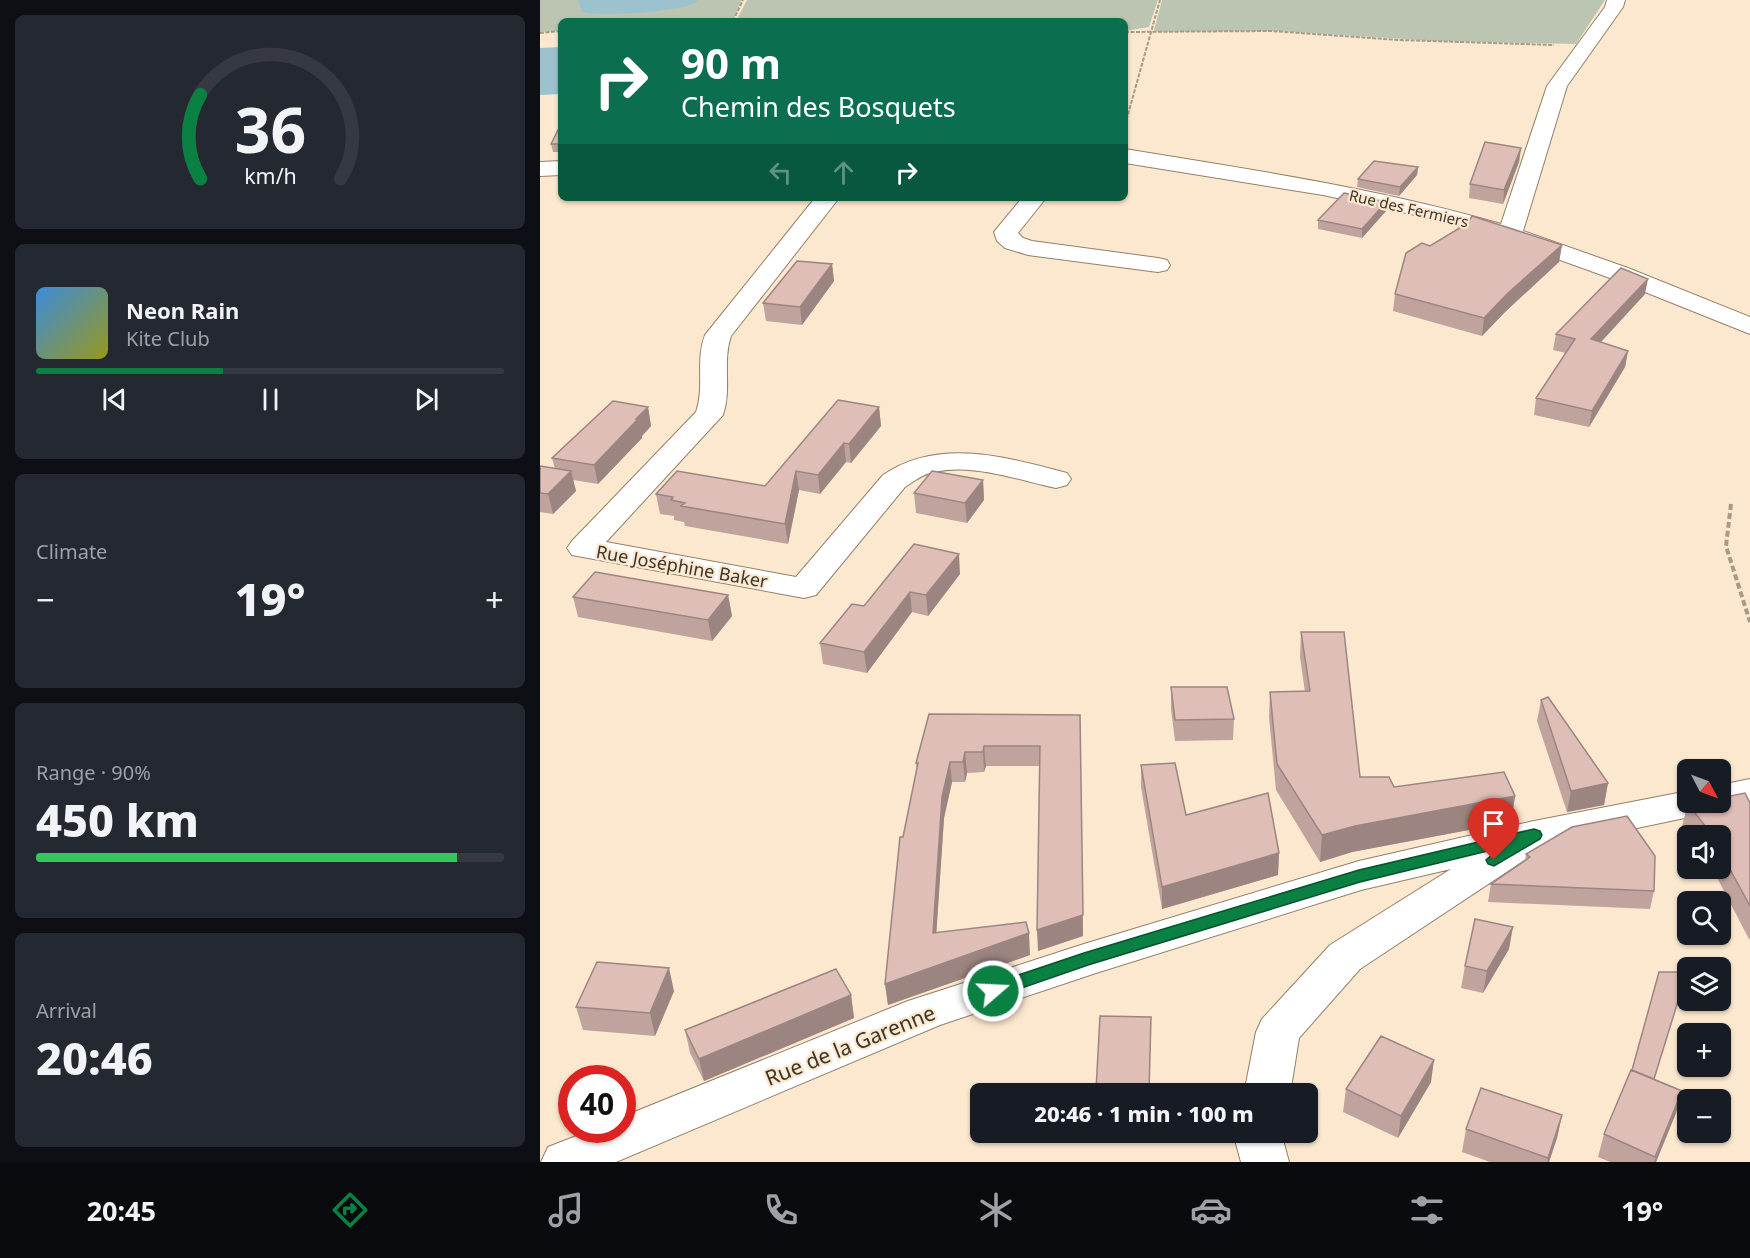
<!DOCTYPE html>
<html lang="en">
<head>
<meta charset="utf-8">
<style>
	:root { --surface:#171b24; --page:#242831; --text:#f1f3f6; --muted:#9ea1a6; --line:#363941; --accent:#0b8043 }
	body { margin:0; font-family:"Noto Sans",sans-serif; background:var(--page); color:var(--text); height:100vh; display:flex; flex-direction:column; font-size:22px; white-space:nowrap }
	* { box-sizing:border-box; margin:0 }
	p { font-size:20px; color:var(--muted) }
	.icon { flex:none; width:33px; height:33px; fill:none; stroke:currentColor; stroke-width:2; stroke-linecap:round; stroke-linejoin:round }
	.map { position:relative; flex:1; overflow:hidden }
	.panel { display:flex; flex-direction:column; gap:15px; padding:15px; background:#0d0f14; width:540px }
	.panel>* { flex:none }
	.guide { position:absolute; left:18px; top:18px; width:570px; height:183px; border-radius:9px; box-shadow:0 2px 4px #0004; background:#0b6e4f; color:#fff; overflow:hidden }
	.needle { width:39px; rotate:131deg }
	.buttons { position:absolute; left:1137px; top:759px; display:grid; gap:12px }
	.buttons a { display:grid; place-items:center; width:54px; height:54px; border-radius:9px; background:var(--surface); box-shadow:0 2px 4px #0004; font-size:30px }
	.speed { position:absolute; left:18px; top:1065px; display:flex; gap:12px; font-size:30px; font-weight:700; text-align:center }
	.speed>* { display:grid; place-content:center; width:78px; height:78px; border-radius:50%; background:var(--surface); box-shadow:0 2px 4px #0004; line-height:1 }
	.speed .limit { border:9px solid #d22; background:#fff; color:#111 }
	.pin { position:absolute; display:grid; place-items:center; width:51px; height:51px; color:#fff; margin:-62px -26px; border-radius:50% 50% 50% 0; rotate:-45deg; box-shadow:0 0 6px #0007 }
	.pin .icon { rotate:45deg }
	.me { position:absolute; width:66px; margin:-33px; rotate:71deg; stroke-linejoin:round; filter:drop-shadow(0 0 4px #0008) }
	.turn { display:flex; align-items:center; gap:21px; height:126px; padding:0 24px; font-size:27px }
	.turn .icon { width:78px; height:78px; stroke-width:2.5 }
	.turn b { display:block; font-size:42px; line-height:51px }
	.lanes { display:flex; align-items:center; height:57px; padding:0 24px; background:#0003; justify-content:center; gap:30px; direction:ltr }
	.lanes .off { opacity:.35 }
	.big { font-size:45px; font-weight:800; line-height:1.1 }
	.panel .widget { flex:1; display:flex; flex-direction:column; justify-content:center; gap:9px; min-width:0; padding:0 21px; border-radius:9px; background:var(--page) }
	.panel .dial { align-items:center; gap:0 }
	.dial svg { height:156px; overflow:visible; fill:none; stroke:var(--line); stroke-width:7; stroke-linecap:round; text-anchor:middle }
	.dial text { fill:var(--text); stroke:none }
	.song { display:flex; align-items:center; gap:18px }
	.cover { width:72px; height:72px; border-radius:9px; background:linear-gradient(135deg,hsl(210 70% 55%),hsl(60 70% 35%)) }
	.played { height:6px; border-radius:3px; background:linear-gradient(90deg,var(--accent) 40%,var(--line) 40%) }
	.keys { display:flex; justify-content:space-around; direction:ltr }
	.heat { display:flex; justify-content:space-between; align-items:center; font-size:33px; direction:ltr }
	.charge { height:9px; border-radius:4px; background:linear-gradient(90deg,#34c759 90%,var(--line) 0) }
	.trip { position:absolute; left:430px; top:1083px; width:348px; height:60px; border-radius:9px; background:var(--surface); box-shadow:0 2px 4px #0004; font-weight:800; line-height:60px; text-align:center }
	.dock { display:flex; height:96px; justify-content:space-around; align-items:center; background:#090b0e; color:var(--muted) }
	.dock .icon { width:42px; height:42px }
	.dock .selected { color:var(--accent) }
	.dock b { font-size:27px; color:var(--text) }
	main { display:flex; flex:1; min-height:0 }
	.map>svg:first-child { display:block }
	.green { fill:#bbc5b2 }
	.water { fill:#9cc2cd }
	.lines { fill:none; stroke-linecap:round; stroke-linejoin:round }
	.minor-casing { stroke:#92806a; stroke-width:2 }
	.path-far1 { stroke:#a89a87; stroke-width:2; stroke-dasharray:4 1.5; stroke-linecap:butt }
	.path { stroke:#a89a87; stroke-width:4; stroke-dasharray:6 3; stroke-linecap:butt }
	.minor { fill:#fff; fill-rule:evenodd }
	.wall { fill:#c0a39d }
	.shaded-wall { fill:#9c8580 }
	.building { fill:#dfbeb7; stroke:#9c8580; stroke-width:1.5 }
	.route { fill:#0b8043; stroke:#07532c; stroke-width:1.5 }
	.labels { text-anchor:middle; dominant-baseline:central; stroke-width:4.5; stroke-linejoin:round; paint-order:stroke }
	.far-street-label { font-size:15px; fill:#3c352b; stroke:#fce8cf }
	.street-label { font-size:18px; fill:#3c352b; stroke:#fce8cf }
	.near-street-label { font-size:21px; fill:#3c352b; stroke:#fce8cf }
</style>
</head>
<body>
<main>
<section class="panel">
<div class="widget dial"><svg viewBox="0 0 100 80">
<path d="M14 69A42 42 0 1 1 86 69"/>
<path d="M14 69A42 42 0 0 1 14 26" stroke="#0b8043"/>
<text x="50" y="56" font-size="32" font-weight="700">36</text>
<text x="50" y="72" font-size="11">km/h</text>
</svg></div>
<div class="widget">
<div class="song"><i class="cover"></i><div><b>Neon Rain</b><p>Kite Club</p></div></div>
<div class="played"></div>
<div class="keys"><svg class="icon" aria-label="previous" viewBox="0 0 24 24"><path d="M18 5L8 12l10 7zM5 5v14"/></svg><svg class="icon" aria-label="pause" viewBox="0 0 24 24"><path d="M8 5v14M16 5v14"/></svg><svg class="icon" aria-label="next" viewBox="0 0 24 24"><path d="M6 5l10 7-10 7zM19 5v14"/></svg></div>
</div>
<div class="widget"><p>Climate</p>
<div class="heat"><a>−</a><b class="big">19°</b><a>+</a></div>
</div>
<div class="widget"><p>Range · 90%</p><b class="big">450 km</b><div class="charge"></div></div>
<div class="widget"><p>Arrival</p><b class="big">20:46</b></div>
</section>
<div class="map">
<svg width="1210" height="1162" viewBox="0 0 1210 1162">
	<rect width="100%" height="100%" fill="#fce8cf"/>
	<path class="green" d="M 0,0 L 202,0 L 194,18 L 185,20 L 21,21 L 21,31 L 0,32 Z
		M 207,0 L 618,0 L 609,27 L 585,31 L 585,21 L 197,19 Z
		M 622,0 L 1065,0 L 1036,44 L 895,41 L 739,31 L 618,32 L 614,30 Z"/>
	<path class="water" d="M 38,0 L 158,0 C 150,12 58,17 42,12 Z
		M 21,47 L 21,94 L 0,95 L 0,48 Z"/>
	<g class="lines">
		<defs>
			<path id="minor" d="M 1067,0 L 1085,0 L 1083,7 L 1027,86 L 983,231 L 1088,268 L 1210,317 L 1210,334 L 1070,278 L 962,239 L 894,219 L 783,195 L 585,163 L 585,149 C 712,170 838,188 961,224 L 1007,86 L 1065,7 Z
				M 21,161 L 21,175 L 0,176 L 0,162 Z
				M 275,198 L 299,198 L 191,336 C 182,362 192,389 183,415 L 66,542 L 256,577 L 343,475 C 399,437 466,457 527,473 L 531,479 L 527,485 L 516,488 C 478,480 433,463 394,472 C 383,474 374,481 365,487 L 276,595 L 264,598 L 32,555 L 27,548 L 32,541 L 156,412 C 165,387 155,360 165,335 Z
				M 482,198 L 506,198 L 478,233 L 483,238 L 492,241 L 618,258 L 627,260 L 630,265 L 627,270 L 618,272 L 488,255 L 465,248 L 457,241 L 454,232 Z
				M 1210,779 L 1210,805 L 1180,811 L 1174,810 L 1159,815 L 992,850 L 986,859 L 820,969 L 759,1038 L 750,1094 L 704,1094 L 716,1032 L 722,1019 L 790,945 L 911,869 L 821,890 L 556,973 L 400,1025 L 76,1162 L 1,1162 L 8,1147 L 52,1130 L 82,1130 L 82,1117 L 368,1001 L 544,944 L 819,861 L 994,821 L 1148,791 L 1148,802 L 1180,802 L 1180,785 Z
				M 697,1132 L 745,1132 L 743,1140 L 749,1162 L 701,1162 L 695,1140 Z"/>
		</defs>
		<use href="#minor" class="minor-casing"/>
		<path class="path-far1" d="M 187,21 L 296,19 L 336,21
			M 193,21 L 203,0
			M 585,32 L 731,31 L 859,40 L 1014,45
			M 0,33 L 21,31
			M 585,125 L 620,0"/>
		<path class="path" d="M 1191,504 L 1186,546 L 1210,622"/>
		<use href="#minor" class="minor"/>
	</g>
	<path class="wall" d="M 21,124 L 21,152 L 13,152 L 11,144 Z
		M 981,148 L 979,162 L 963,204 L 929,198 L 930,184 Z
		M 878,167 L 877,175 L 859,196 L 817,187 L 818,179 Z
		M 846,202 L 846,211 L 822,238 L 778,229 L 778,220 Z
		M 1022,245 L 1019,262 L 965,312 L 942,336 L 853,311 L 855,294 L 890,246 Z
		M 292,264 L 294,281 L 262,325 L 226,321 L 223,303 Z
		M 1105,294 L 1061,342 L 1088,351 L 1085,367 L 1049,427 L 994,415 L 996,398 L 1026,353 L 1013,350 L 1016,334 Z
		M 108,407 L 111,426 L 102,436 L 102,438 L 58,484 L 33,480 L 36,491 L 13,514 L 0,512 L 0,466 L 15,469 L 12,458 Z
		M 339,407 L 341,426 L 311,463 L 306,462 L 280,494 L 259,490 L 248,544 L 145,526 L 144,522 L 134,520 L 134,516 L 120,514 L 116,494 L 225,486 Z
		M 443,480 L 444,500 L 427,523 L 376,513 L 374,493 Z
		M 420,574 L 388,616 L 372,612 L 327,673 L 283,664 L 280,643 L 324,606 Z
		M 188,595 L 192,616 L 172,641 L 38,617 L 33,597 Z
		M 761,632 L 820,777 L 854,787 L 975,796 L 971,822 L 812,852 L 780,862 L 736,790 L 729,717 L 730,692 L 765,692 L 760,657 Z
		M 631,687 L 694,719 L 693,740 L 635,741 L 631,709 Z
		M 1001,700 L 1068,783 L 1064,805 L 1027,812 L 997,721 Z
		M 540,715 L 543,936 L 498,951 L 499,766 L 446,766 L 444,772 L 427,773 L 425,782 L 412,782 L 404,818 L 396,933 L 490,955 L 348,1005 L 345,984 L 363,837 L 377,770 L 376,763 Z
		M 601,765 L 646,815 L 739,853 L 738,875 L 622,909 L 601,787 Z
		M 1210,803 L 1210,939 L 1209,939 L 1172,868 L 1180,868 L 1180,836 L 1150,836 L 1142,826 L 1148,804 Z
		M 986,854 L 1114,891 L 1110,909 L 948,902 L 951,884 L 985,861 Z
		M 969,949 L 943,993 L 921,988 L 925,966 Z
		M 134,991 L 115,1036 L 43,1030 L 36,1007 Z
		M 311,995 L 314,1018 L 164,1081 L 150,1053 L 145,1030 Z
		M 611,1017 L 609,1094 L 556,1094 L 556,1090 Z
		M 1115,1079 L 1142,1091 L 1136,1113 L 1116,1162 L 1070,1162 L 1058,1157 L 1064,1134 Z
		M 891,1082 L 858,1138 L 803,1112 L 806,1089 Z
		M 1022,1115 L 1017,1138 L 1009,1162 L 950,1162 L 922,1152 L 926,1129 Z"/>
	<path class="shaded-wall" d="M 981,148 L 979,162 L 963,204 L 964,190 Z
		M 878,167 L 877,175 L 859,196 L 860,187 Z
		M 846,202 L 846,211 L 822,238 L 822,229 Z
		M 1022,245 L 1019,262 L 965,312 L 942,336 L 944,318 L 967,294 Z
		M 292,264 L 294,281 L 262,325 L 260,307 Z
		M 1108,279 L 1105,294 L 1049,355 L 1051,339 Z
		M 1088,351 L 1085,367 L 1049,427 L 1052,411 Z
		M 108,407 L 111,426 L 102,436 L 102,438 L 58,484 L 54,465 Z
		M 339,407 L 341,426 L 311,463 L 309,444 Z
		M 304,443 L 306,462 L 280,494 L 278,475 Z
		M 31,471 L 36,491 L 13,514 L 8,494 Z
		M 256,471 L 259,490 L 248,544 L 245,524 Z
		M 443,480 L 444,500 L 427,523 L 425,503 Z
		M 419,554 L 420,574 L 388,616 L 386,595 Z
		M 370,592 L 372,612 L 327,673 L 324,652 Z
		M 188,595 L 192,616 L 172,641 L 168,620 Z
		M 540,715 L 543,936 L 498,951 L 497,930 Z
		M 444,746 L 446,766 L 444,772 L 443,752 Z
		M 425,752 L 427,773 L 425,782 L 423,762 Z
		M 410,762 L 412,782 L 404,818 L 395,954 L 393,933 L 402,797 Z
		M 1068,783 L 1064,805 L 1027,812 L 1031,791 Z
		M 975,796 L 971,822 L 812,852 L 780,862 L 782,835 L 815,826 Z
		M 739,853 L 738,875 L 622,909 L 622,887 Z
		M 973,927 L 969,949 L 943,993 L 947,971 Z
		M 489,933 L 490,955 L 348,1005 L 345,984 Z
		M 129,968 L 134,991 L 115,1036 L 110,1013 Z
		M 311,995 L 314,1018 L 164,1081 L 159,1059 Z
		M 894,1060 L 891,1082 L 858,1138 L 861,1116 Z
		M 1142,1091 L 1136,1113 L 1116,1162 L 1114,1162 Z
		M 1022,1115 L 1017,1138 L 1009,1162 L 1007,1162 Z"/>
	<path class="building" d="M 21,124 L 21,144 L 11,144 Z
		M 945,142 L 981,148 L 964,190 L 930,184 Z
		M 834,161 L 878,167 L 860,187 L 818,179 Z
		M 804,193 L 846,202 L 822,229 L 778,220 Z
		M 932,216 L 1022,245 L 967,294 L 944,318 L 855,294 L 866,253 L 882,243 L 890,246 L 928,223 Z
		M 257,261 L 292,264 L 260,307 L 223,303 Z
		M 1081,268 L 1108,279 L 1051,339 L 1088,351 L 1052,411 L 996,398 L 1035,339 L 1016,334 Z
		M 298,400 L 339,407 L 309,444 L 304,443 L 278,475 L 256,471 L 245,524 L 141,506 L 145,503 L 131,500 L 133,497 L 116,494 L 137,471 L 225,486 Z
		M 73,401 L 108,407 L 96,419 L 98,419 L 54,465 L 12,458 Z
		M 0,466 L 31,471 L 8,494 L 0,493 Z
		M 392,471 L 443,480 L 425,503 L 374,493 Z
		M 374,544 L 419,554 L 386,595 L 370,592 L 324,652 L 280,643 L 312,604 L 324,606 Z
		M 55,572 L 188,595 L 168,620 L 33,597 Z
		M 761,632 L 804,632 L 820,777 L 849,777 L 854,787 L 964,772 L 975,796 L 815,826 L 782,835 L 737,764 L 730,692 L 770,691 Z
		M 631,687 L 687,687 L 694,719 L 635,720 Z
		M 1008,697 L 1068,783 L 1031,791 L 1001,700 Z
		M 389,714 L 540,715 L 543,915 L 497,930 L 500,746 L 444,746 L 443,752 L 425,752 L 423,762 L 410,762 L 402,797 L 393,933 L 486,922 L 489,933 L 345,984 L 360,837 L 363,837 L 378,763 L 376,763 Z
		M 635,763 L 646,815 L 728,793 L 739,853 L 622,887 L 601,765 Z
		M 1205,793 L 1210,803 L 1210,906 L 1180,851 L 1180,836 L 1172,836 L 1169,831 L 1148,804 L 1156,802 L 1180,802 L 1180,798 Z
		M 1087,816 L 1115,856 L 1114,891 L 951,884 L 990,857 L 986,854 L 1032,827 Z
		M 935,919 L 973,927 L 947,971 L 925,966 Z
		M 57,962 L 129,968 L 110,1013 L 36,1007 Z
		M 296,969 L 311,995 L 159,1059 L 145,1030 Z
		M 1119,972 L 1147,972 L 1114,1079 L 1092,1070 Z
		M 560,1016 L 611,1017 L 609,1091 L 556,1090 Z
		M 841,1036 L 894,1060 L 861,1116 L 806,1089 Z
		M 1091,1070 L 1142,1091 L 1115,1157 L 1064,1134 Z
		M 941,1088 L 1022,1115 L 1008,1158 L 926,1129 Z"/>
	<path class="route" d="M 994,829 L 1000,831 L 1002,835 L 1000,839 L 954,866 L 948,864 L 946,860 L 960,848 L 820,882 L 548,965 L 453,998 L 446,996 L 444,991 L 446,986 L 544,953 L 819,870 Z"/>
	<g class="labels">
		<g class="far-street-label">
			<text transform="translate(869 208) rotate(13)">Rue des Fermiers</text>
		</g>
		<g class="street-label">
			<text transform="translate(142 566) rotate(10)">Rue Joséphine Baker</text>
		</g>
		<g class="near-street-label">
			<text transform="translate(310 1045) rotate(-22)">Rue de la Garenne</text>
		</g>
	</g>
</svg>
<div class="buttons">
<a><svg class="needle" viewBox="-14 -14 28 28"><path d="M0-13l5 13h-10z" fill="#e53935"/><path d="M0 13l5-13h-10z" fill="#9ea1a6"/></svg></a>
<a><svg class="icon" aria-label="sound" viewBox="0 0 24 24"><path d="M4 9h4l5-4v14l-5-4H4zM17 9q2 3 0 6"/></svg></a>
<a><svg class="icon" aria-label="search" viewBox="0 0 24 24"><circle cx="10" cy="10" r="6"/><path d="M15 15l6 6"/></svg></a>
<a><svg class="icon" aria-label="layers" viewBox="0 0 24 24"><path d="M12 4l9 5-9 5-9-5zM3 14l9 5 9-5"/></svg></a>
<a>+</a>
<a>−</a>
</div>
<div class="speed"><div class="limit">40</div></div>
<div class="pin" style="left:954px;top:860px;background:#d93025"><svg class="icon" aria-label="arrive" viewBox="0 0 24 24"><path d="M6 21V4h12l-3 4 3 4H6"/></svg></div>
<svg class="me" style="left:453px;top:991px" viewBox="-20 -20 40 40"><circle r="17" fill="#0b8043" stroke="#fff" stroke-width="3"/><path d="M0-11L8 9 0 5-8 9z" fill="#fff"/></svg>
<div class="trip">20:46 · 1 min · 100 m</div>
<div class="guide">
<div class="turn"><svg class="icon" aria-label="right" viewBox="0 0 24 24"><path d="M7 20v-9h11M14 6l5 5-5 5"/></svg><div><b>90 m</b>Chemin des Bosquets</div></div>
<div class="lanes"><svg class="icon off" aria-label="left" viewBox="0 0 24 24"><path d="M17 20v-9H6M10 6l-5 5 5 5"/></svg><svg class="icon off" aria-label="ahead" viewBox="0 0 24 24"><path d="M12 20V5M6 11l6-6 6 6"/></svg><svg class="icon" aria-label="right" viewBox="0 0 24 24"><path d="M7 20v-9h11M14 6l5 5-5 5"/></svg></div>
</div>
</div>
</main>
<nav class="dock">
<b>20:45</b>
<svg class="icon selected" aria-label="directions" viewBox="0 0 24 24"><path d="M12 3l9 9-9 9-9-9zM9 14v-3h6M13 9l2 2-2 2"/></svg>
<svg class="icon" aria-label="music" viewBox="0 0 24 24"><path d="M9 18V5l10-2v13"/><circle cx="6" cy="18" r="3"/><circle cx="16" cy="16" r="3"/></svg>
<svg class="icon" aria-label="phone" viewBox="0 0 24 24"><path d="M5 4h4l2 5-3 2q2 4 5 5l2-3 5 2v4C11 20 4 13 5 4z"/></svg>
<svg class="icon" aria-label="climate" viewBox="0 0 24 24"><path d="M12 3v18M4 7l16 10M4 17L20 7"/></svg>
<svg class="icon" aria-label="car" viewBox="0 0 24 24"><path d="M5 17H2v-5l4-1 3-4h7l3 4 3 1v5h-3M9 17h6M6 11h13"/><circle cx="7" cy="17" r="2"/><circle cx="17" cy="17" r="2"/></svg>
<svg class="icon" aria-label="filters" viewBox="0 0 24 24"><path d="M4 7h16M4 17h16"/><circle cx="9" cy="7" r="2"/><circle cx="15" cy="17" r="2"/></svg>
<b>19°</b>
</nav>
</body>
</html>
